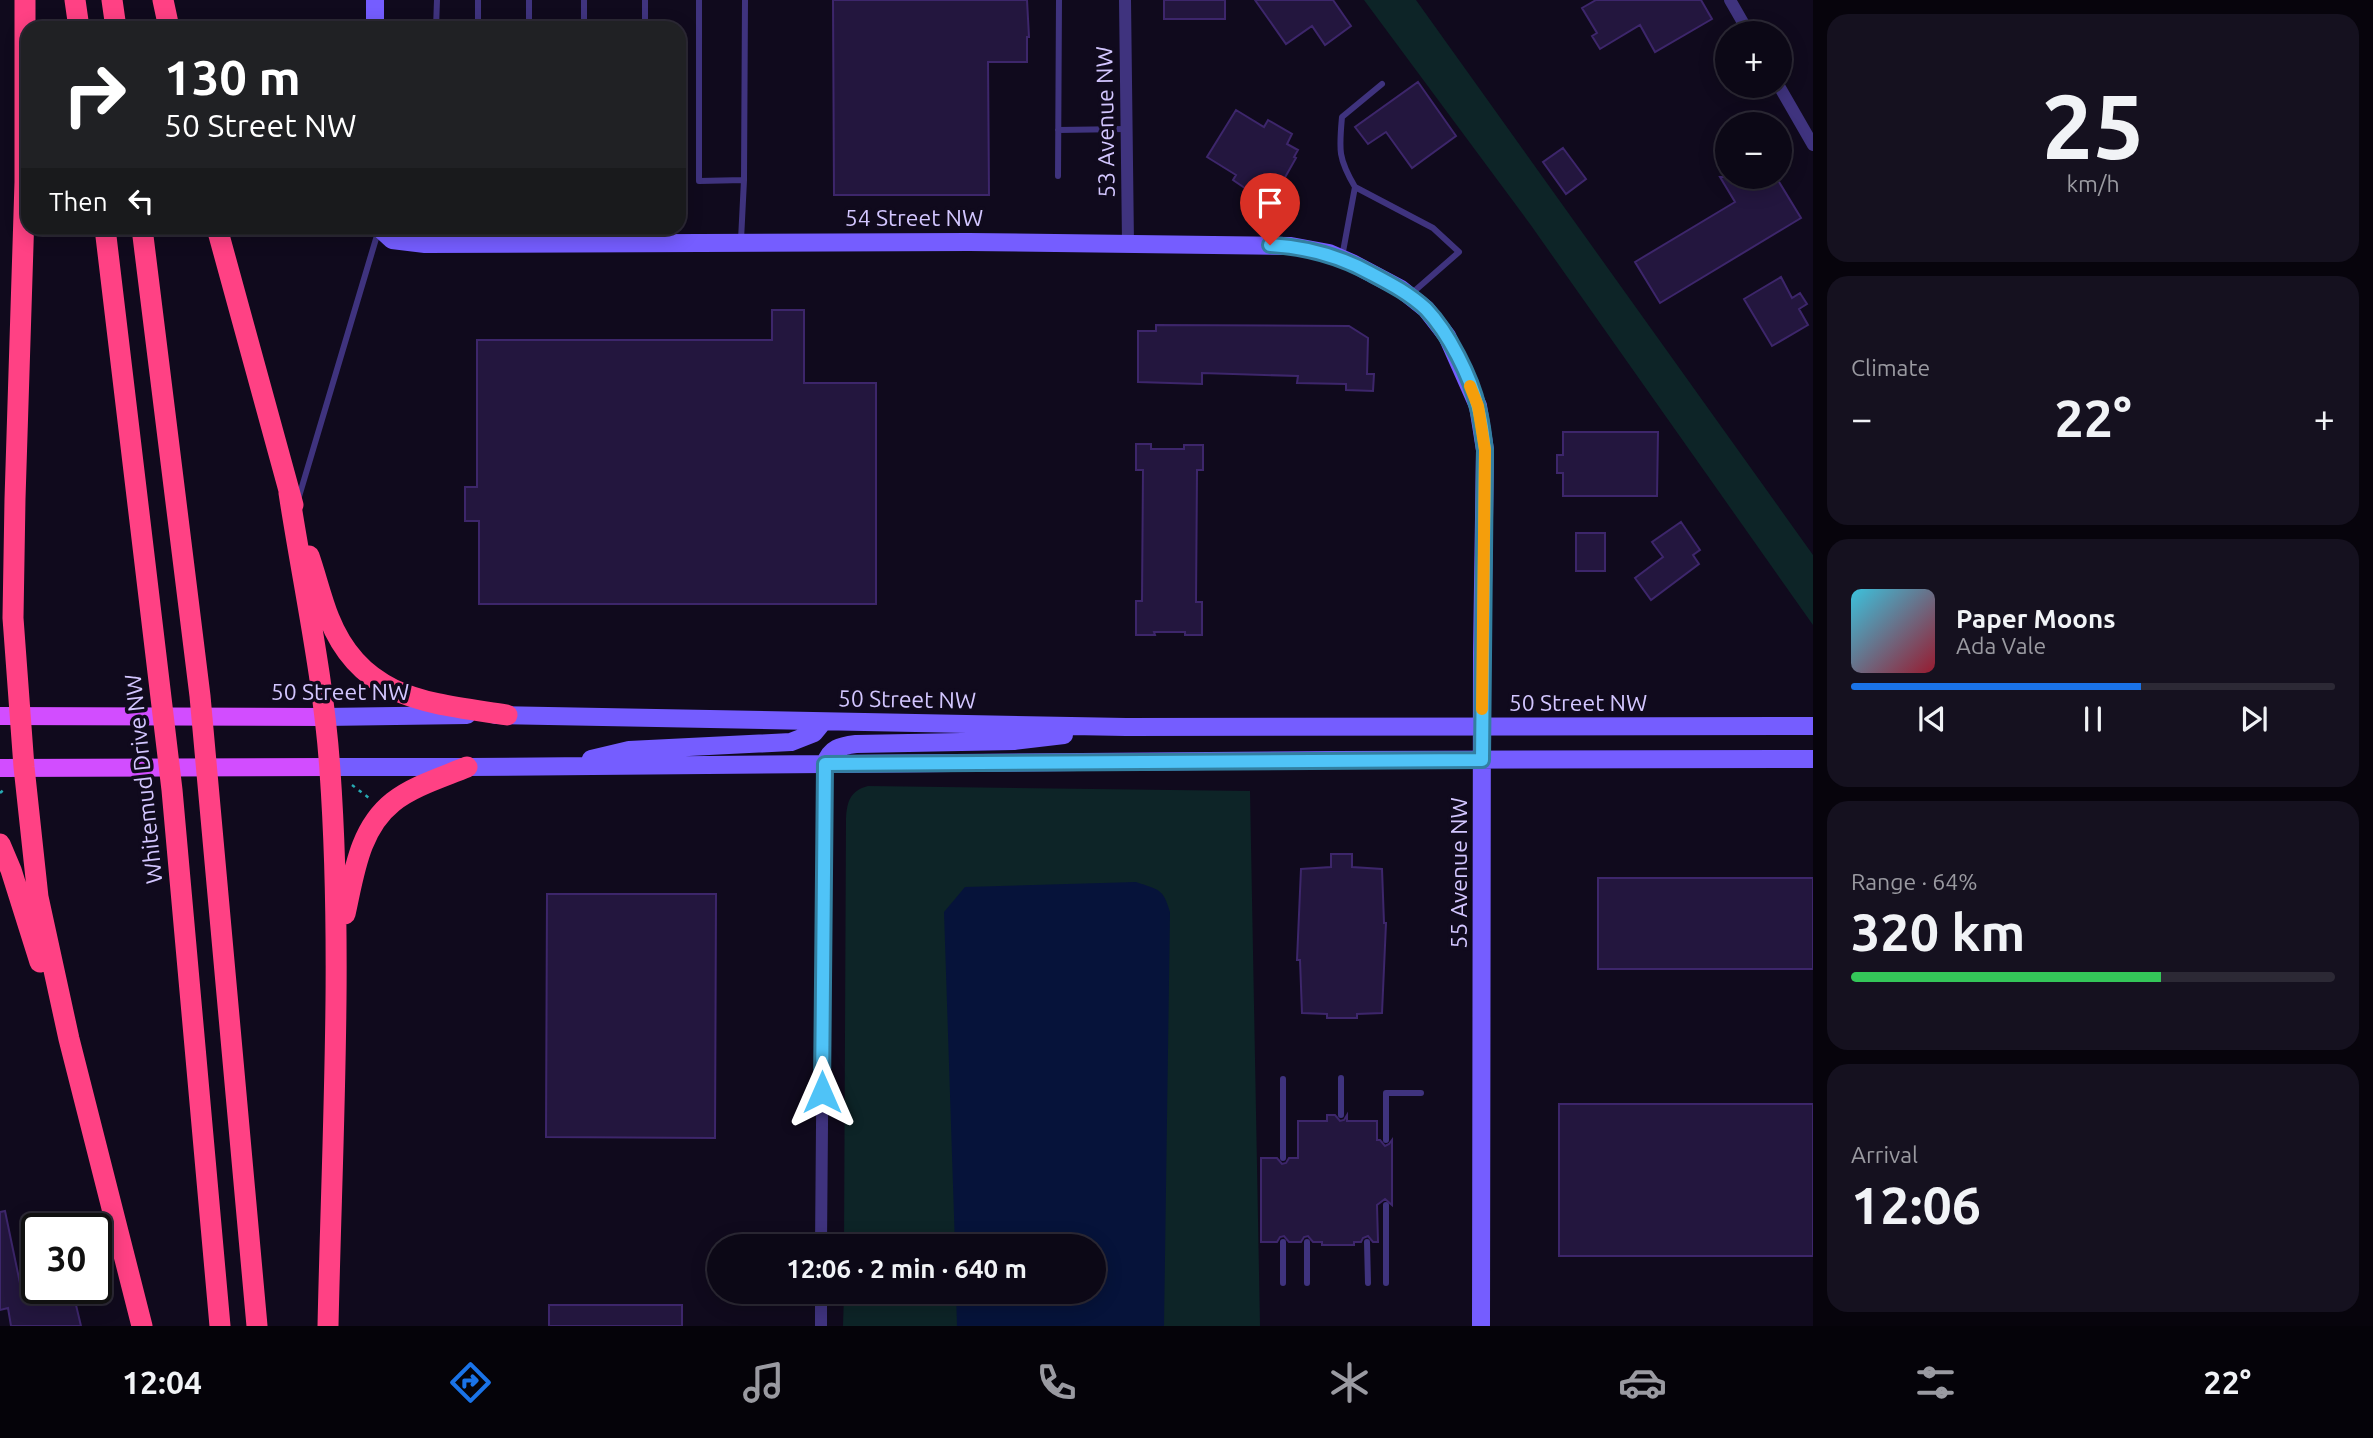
<!DOCTYPE html>
<html lang="en">
<head>
<meta charset="utf-8">
<style>
	:root { --surface:#0c0816; --page:#15111f; --text:#f1f3f6; --muted:#9a9aa1; --line:#2c2935; --accent:#1a73e8 }
	body { margin:0; font-family:Ubuntu,sans-serif; background:var(--page); color:var(--text); height:100vh; display:flex; flex-direction:column; font-size:26px; white-space:nowrap }
	* { box-sizing:border-box; margin:0 }
	p { font-size:23px; color:var(--muted) }
	.icon { flex:none; width:38px; height:38px; fill:none; stroke:currentColor; stroke-width:2; stroke-linecap:round; stroke-linejoin:round }
	.map { position:relative; flex:1; overflow:hidden }
	.details { display:flex; flex-direction:column; gap:14px; padding:14px; background:#07040c; width:560px }
	.details>* { flex:none }
	.hud { position:absolute; left:21px; top:21px; width:665px; height:214px; border-radius:21px; box-shadow:0 4px 18px #0003,0 0 0 2px var(--line); background:#202124; color:#fff; overflow:hidden }
	.controls { position:absolute; left:1715px; top:21px; display:grid; gap:14px }
	.controls a { display:grid; place-items:center; width:77px; height:77px; border-radius:50%; background:var(--surface); box-shadow:0 4px 18px #0003,0 0 0 2px var(--line); font-size:35px }
	.speed { position:absolute; left:21px; top:1213px; display:flex; gap:14px; font-size:35px; font-weight:700; text-align:center }
	.speed>* { display:grid; place-content:center; width:91px; height:91px; border-radius:50%; background:var(--surface); box-shadow:0 4px 18px #0003,0 0 0 2px var(--line); line-height:1 }
	.speed .limit { border:4px solid #111; border-radius:10px; background:#fff; color:#111 }
	.pin { position:absolute; display:grid; place-items:center; width:60px; height:60px; color:#fff; margin:-72px -30px; border-radius:50% 50% 50% 0; rotate:-45deg; box-shadow:0 0 7px #0007 }
	.pin .icon { rotate:45deg }
	.me { position:absolute; width:77px; margin:-38px; rotate:0deg; stroke-linejoin:round; filter:drop-shadow(0 0 5px #0008) }
	.turn { display:flex; align-items:center; gap:24px; height:147px; padding:0 28px; font-size:32px }
	.turn .icon { width:91px; height:91px; stroke-width:2.5 }
	.turn b { display:block; font-size:49px; line-height:60px }
	.then { display:flex; align-items:center; height:66px; padding:0 28px; background:#0003; gap:14px; font-size:26px }
	.big { font-size:52px; font-weight:700; line-height:1.1 }
	.details .tile { flex:1; display:flex; flex-direction:column; justify-content:center; gap:10px; min-width:0; padding:0 24px; border-radius:21px; background:var(--page) }
	.details .dial { align-items:center; gap:0 }
	.dial b { font-size:91px; line-height:1 }
	.song { display:flex; align-items:center; gap:21px }
	.cover { width:84px; height:84px; border-radius:10px; background:linear-gradient(135deg,hsl(190 70% 55%),hsl(350 70% 35%)) }
	.played { height:7px; border-radius:4px; background:linear-gradient(90deg,var(--accent) 60%,var(--line) 60%) }
	.keys { display:flex; justify-content:space-around; direction:ltr }
	.heat { display:flex; justify-content:space-between; align-items:center; font-size:38px; direction:ltr }
	.charge { height:10px; border-radius:5px; background:linear-gradient(90deg,#34c759 64%,var(--line) 0) }
	.trip { position:absolute; left:707px; top:1234px; width:399px; height:70px; border-radius:35px; background:var(--surface); box-shadow:0 4px 18px #0003,0 0 0 2px var(--line); font-weight:700; line-height:70px; text-align:center }
	.menu { display:flex; height:112px; justify-content:space-around; align-items:center; background:#050309; color:var(--muted) }
	.menu .icon { width:49px; height:49px }
	.menu .active { color:var(--accent) }
	.menu b { font-size:32px; color:var(--text) }
	main { display:flex; flex:1; min-height:0 }
	.map>svg:first-child { display:block }
	.green { fill:#0d2427 }
	.water { fill:#06133a }
	.building { fill:#23163e; stroke:#3d266b; stroke-width:2 }
	.lines { fill:none; stroke-linecap:round; stroke-linejoin:round }
	.path { stroke:#27a9b2; stroke-width:2.5; stroke-dasharray:3.5 5; stroke-linecap:butt }
	.lane { stroke:#3f337e; stroke-width:6 }
	.street { stroke:#3f337e; stroke-width:12 }
	.secondary { stroke:#755dff; stroke-width:18 }
	.primary { stroke:#d24dff; stroke-width:18 }
	.highway { stroke:#ff4184; stroke-width:21 }
	.route-casing { stroke:#337fa1; stroke-width:18 }
	.route { stroke:#4fc3f7; stroke-width:12 }
	.slow { stroke:#f59e0b; stroke-width:12 }
	.labels { text-anchor:middle; dominant-baseline:central; stroke-width:7; stroke-linejoin:round; paint-order:stroke }
	.street-label { font-size:23px; fill:#d3c6ff; stroke:#100a1d }
</style>
</head>
<body>
<main>
<div class="map">
<svg width="1813" height="1326" viewBox="0 0 1813 1326">
	<rect width="100%" height="100%" fill="#100a1d"/>
	<path class="green" d="M 1364,0 L 1416,0 L 1813,555 L 1813,625 L 1530,224 Z
		M 868,786 L 1250,791 L 1260,1326 L 843,1326 L 844,1292 L 1094,1292 L 1094,1246 L 844,1246 L 846,819 C 847,801 850,791 868,786 Z"/>
	<path class="water" d="M 1136,882 C 1159,890 1163,888 1170,912 L 1164,1326 L 957,1326 L 956,1292 L 1094,1292 L 1094,1246 L 955,1246 L 944,912 L 965,887 Z"/>
	<path class="building" d="M 833,0 L 1027,0 L 1029,37 L 1027,37 L 1027,62 L 988,62 L 989,195 L 834,195 Z
		M 1164,0 L 1225,0 L 1225,19 L 1164,19 Z
		M 1255,0 L 1333,0 L 1351,26 L 1325,45 L 1312,26 L 1286,44 Z
		M 1596,0 L 1701,0 L 1712,19 L 1655,52 L 1640,25 L 1600,49 L 1592,36 L 1597,33 L 1582,8 Z
		M 1418,82 L 1456,136 L 1412,168 L 1386,132 L 1368,144 L 1355,127 Z
		M 1236,110 L 1264,127 L 1268,120 L 1292,134 L 1287,144 L 1298,150 L 1294,157 L 1296,158 L 1279,188 L 1271,183 L 1261,199 L 1233,180 L 1236,175 L 1207,157 Z
		M 1563,148 L 1586,179 L 1566,194 L 1543,162 Z
		M 1720,177 L 1776,177 L 1801,218 L 1660,303 L 1635,262 L 1735,202 Z
		M 1781,277 L 1792,298 L 1800,293 L 1807,304 L 1799,309 L 1808,325 L 1772,346 L 1744,299 Z
		M 772,310 L 804,310 L 804,383 L 876,383 L 876,604 L 479,604 L 479,521 L 465,521 L 465,487 L 477,487 L 477,340 L 772,340 Z
		M 1156,325 L 1349,326 L 1368,338 L 1367,374 L 1374,374 L 1373,391 L 1346,390 L 1346,384 L 1297,383 L 1298,376 L 1202,373 L 1202,384 L 1138,382 L 1138,331 L 1156,331 Z
		M 1563,432 L 1658,432 L 1657,496 L 1563,496 L 1563,473 L 1557,473 L 1557,455 L 1563,455 Z
		M 1136,444 L 1151,444 L 1151,449 L 1184,449 L 1184,445 L 1203,445 L 1203,470 L 1197,470 L 1196,602 L 1202,602 L 1202,635 L 1185,635 L 1185,632 L 1154,632 L 1155,635 L 1136,635 L 1136,601 L 1142,601 L 1143,470 L 1136,470 Z
		M 1681,522 L 1700,550 L 1693,555 L 1699,564 L 1651,600 L 1635,578 L 1663,557 L 1652,542 Z
		M 1576,533 L 1605,533 L 1605,571 L 1576,571 Z
		M 1331,854 L 1352,854 L 1352,867 L 1382,869 L 1384,923 L 1386,923 L 1382,1013 L 1357,1014 L 1357,1018 L 1327,1018 L 1327,1014 L 1302,1013 L 1300,960 L 1297,960 L 1301,869 L 1331,867 Z
		M 1598,878 L 1813,878 L 1813,969 L 1598,969 Z
		M 547,894 L 716,894 L 715,1138 L 546,1137 Z
		M 1559,1104 L 1813,1104 L 1813,1256 L 1559,1256 Z
		M 1327,1115 L 1335,1115 L 1340,1121 L 1344,1120 L 1347,1115 L 1347,1121 L 1377,1121 L 1377,1140 L 1380,1140 L 1385,1146 L 1389,1144 L 1392,1140 L 1392,1205 L 1385,1199 L 1377,1205 L 1378,1242 L 1373,1242 L 1368,1236 L 1363,1238 L 1361,1242 L 1354,1242 L 1354,1245 L 1322,1245 L 1322,1242 L 1313,1242 L 1308,1236 L 1304,1237 L 1301,1242 L 1289,1242 L 1284,1236 L 1280,1237 L 1277,1242 L 1261,1242 L 1261,1158 L 1277,1158 L 1282,1164 L 1286,1163 L 1289,1158 L 1298,1158 L 1298,1121 L 1327,1121 Z
		M 5,1211 L 21,1288 L 32,1285 L 34,1294 L 69,1288 L 73,1305 L 76,1305 L 81,1326 L 11,1326 L 8,1308 L 0,1310 L 0,1212 Z
		M 549,1305 L 682,1305 L 682,1326 L 549,1326 Z"/>
	<g class="lines">
		<path class="path" d="M 352,785 L 369,798
			M 0,793 L 6,788"/>
		<path class="lane" d="M 529,0 L 529,28
			M 584,0 L 584,28
			M 699,0 L 699,181 L 744,180
			M 436,28 L 437,0
			M 478,28 L 478,0
			M 645,28 L 645,0
			M 1058,130 L 1126,129
			M 1058,176 L 1059,0
			M 1355,187 C 1338,158 1339,150 1342,117 L 1382,84
			M 741,240 L 744,180 L 745,0
			M 1342,257 L 1355,187 L 1433,228 L 1459,252 L 1411,294
			M 298,500 L 378,232
			M 1283,1079 L 1283,1158
			M 1341,1115 L 1341,1078
			M 1386,1140 L 1386,1093 L 1421,1093
			M 1283,1242 L 1283,1283
			M 1307,1242 L 1307,1283
			M 1367,1242 L 1368,1283
			M 1386,1283 L 1386,1205"/>
		<path class="street" d="M 1125,0 L 1128,243
			M 1730,0 L 1749,33
			M 1779,86 L 1813,145
			M 821,1246 L 825,764
			M 821,1326 L 821,1292"/>
		<path class="secondary" d="M 375,28 L 375,0
			M 379,228 L 392,240 L 425,244 L 969,242 L 1291,246 L 1329,253 L 1352,263 L 1401,289 L 1426,309 L 1447,336 L 1478,406 L 1485,450 L 1482,654 L 1481,1326
			M 495,715 L 1126,727 L 1813,726
			M 324,717 L 467,715
			M 591,759 L 629,750 L 791,742 L 814,733 L 823,722
			M 825,764 C 830,748 840,746 856,744 L 1014,741 L 1064,735
			M 330,767 L 467,767 L 1335,760 L 1813,759"/>
		<path class="primary" d="M 0,716 L 324,717
			M 0,768 L 330,767"/>
		<path class="highway" d="M 25,0 L 25,182 L 15,499 L 13,618 L 24,767 L 38,897 L 69,1039 L 142,1326
			M 75,0 L 79,28
			M 112,0 L 116,28
			M 163,0 L 169,28
			M 105,228 L 172,790 L 220,1326
			M 142,228 L 200,696 L 257,1326
			M 217,228 L 293,505
			M 289,493 C 303,584 324,679 330,771 C 343,955 332,1141 328,1326
			M 309,556 C 316,576 321,598 329,618 C 362,701 431,703 507,715
			M 0,844 L 11,870 L 40,962
			M 345,914 C 354,874 359,829 393,802 C 413,786 443,777 467,767"/>
	</g>
	<g class="lines">
		<defs>
			<path id="route" d="M 822,1092 L 825,764 L 1482,760 L 1485,450 C 1483,436 1482,422 1478,408 C 1471,377 1448,332 1426,309 C 1410,294 1391,284 1372,274 C 1340,256 1308,247 1270,245"/>
		</defs>
		<use href="#route" class="route-casing"/>
		<use href="#route" class="route"/>
		<path class="slow" d="M 1470,386 L 1478,406 L 1485,450 L 1482,709"/>
	</g>
	<g class="labels">
		<g class="street-label">
			<text transform="translate(1105 122) rotate(-91)">53 Avenue NW</text>
			<text x="914" y="217">54 Street NW</text>
			<text x="340" y="691">50 Street NW</text>
			<text transform="translate(907 699) rotate(1)">50 Street NW</text>
			<text x="1578" y="702">50 Street NW</text>
			<text transform="translate(143 779) rotate(-96)">Whitemud Drive NW</text>
			<text transform="translate(1458 873) rotate(-90)">55 Avenue NW</text>
		</g>
	</g>
</svg>
<div class="controls">
<a>+</a>
<a>−</a>
</div>
<div class="speed"><div class="limit">30</div></div>
<div class="pin" style="left:1270px;top:245px;background:#d93025"><svg class="icon" aria-label="arrive" viewBox="0 0 24 24"><path d="M6 21V4h12l-3 4 3 4H6"/></svg></div>
<svg class="me" style="left:822px;top:1092px" viewBox="-20 -20 40 40"><path d="M0-17L14 15 0 8-14 15z" fill="#4fc3f7" stroke="#fff" stroke-width="4"/></svg>
<div class="trip">12:06 · 2 min · 640 m</div>
<div class="hud">
<div class="turn"><svg class="icon" aria-label="right" viewBox="0 0 24 24"><path d="M7 20v-9h11M14 6l5 5-5 5"/></svg><div><b>130 m</b>50 Street NW</div></div>
<div class="then">Then<svg class="icon" aria-label="left" viewBox="0 0 24 24"><path d="M17 20v-9H6M10 6l-5 5 5 5"/></svg></div>
</div>
</div>
<section class="details">
<div class="tile dial"><b>25</b><p>km/h</p></div>
<div class="tile"><p>Climate</p>
<div class="heat"><a>−</a><b class="big">22°</b><a>+</a></div>
</div>
<div class="tile">
<div class="song"><i class="cover"></i><div><b>Paper Moons</b><p>Ada Vale</p></div></div>
<div class="played"></div>
<div class="keys"><svg class="icon" aria-label="previous" viewBox="0 0 24 24"><path d="M18 5L8 12l10 7zM5 5v14"/></svg><svg class="icon" aria-label="pause" viewBox="0 0 24 24"><path d="M8 5v14M16 5v14"/></svg><svg class="icon" aria-label="next" viewBox="0 0 24 24"><path d="M6 5l10 7-10 7zM19 5v14"/></svg></div>
</div>
<div class="tile"><p>Range · 64%</p><b class="big">320 km</b><div class="charge"></div></div>
<div class="tile"><p>Arrival</p><b class="big">12:06</b></div>
</section>
</main>
<nav class="menu">
<b>12:04</b>
<svg class="icon active" aria-label="directions" viewBox="0 0 24 24"><path d="M12 3l9 9-9 9-9-9zM9 14v-3h6M13 9l2 2-2 2"/></svg>
<svg class="icon" aria-label="music" viewBox="0 0 24 24"><path d="M9 18V5l10-2v13"/><circle cx="6" cy="18" r="3"/><circle cx="16" cy="16" r="3"/></svg>
<svg class="icon" aria-label="phone" viewBox="0 0 24 24"><path d="M5 4h4l2 5-3 2q2 4 5 5l2-3 5 2v4C11 20 4 13 5 4z"/></svg>
<svg class="icon" aria-label="climate" viewBox="0 0 24 24"><path d="M12 3v18M4 7l16 10M4 17L20 7"/></svg>
<svg class="icon" aria-label="car" viewBox="0 0 24 24"><path d="M5 17H2v-5l4-1 3-4h7l3 4 3 1v5h-3M9 17h6M6 11h13"/><circle cx="7" cy="17" r="2"/><circle cx="17" cy="17" r="2"/></svg>
<svg class="icon" aria-label="filters" viewBox="0 0 24 24"><path d="M4 7h16M4 17h16"/><circle cx="9" cy="7" r="2"/><circle cx="15" cy="17" r="2"/></svg>
<b>22°</b>
</nav>
</body>
</html>
